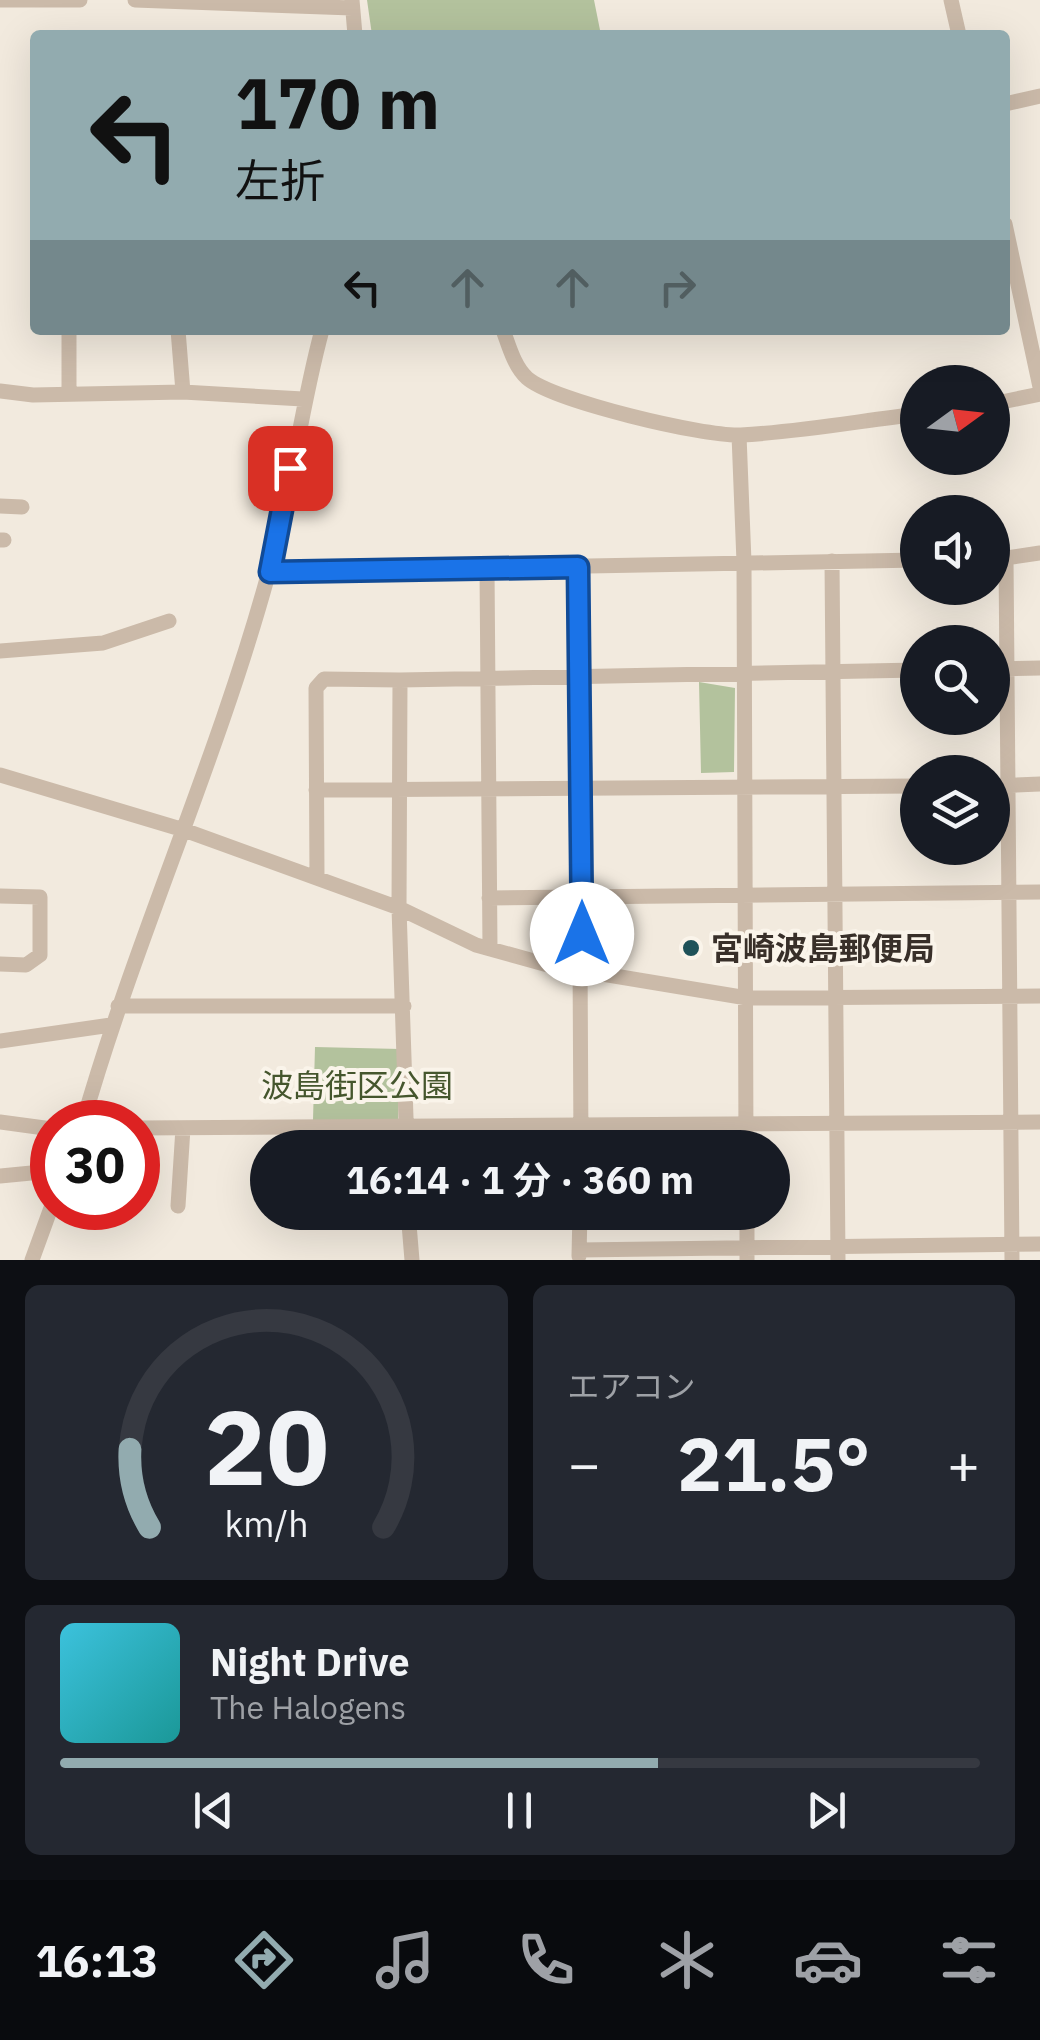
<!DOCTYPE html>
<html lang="ja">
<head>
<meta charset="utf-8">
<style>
	:root { --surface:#171b24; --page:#242831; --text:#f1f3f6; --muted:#9ea1a6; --line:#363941; --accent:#92abaf }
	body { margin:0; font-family:"IBM Plex Sans","Noto Sans JP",sans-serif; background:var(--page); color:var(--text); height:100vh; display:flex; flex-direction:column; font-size:38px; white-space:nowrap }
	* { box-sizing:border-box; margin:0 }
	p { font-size:32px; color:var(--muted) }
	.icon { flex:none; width:55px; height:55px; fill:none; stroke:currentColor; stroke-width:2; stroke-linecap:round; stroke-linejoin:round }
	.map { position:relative; height:1260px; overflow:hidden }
	.side { display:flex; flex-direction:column; gap:25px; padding:25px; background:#0d0f14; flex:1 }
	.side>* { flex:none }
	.top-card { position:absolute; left:30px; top:30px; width:980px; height:305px; border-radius:10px; box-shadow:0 10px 40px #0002; background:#92abaf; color:#111; overflow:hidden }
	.needle { width:65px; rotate:75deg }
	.fabs { position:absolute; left:900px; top:365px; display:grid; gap:20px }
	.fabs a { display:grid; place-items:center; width:110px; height:110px; border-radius:50%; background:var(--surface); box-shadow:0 10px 40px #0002; font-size:50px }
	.speed { position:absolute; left:30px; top:1100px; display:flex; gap:20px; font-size:50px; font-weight:700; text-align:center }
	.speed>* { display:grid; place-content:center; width:130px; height:130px; border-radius:50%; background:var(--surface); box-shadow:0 10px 40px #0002; line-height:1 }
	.speed .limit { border:15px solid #d22; background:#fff; color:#111 }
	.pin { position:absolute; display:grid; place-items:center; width:85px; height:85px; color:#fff; margin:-42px; border-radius:20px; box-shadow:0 5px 15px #0006 }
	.me { position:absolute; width:110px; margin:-55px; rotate:0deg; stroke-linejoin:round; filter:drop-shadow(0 0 8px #0008) }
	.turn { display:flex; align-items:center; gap:35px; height:210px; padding:0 40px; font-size:45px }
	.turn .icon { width:130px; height:130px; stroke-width:2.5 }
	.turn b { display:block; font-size:70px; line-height:85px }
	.lanes { display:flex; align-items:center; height:95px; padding:0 40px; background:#0003; justify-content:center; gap:50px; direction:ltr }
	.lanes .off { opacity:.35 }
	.big { font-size:75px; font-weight:700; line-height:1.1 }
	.side .widget { flex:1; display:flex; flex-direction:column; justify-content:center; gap:15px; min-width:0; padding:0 35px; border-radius:15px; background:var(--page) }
	.side .dial { align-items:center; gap:0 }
	.dial svg { height:260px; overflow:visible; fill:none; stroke:var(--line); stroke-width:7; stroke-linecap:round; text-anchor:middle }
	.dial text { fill:var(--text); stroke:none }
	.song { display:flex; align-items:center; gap:30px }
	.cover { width:120px; height:120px; border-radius:15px; background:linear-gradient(135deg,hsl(190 70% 55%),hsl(180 70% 35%)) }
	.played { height:10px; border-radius:5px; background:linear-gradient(90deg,var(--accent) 65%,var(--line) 65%) }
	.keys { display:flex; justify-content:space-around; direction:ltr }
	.heat { display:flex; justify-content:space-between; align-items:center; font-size:55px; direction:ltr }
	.side .tiles { flex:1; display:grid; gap:25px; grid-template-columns:1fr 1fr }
	.widget:last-child { grid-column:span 2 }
	.trip { position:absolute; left:250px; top:1130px; width:540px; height:100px; border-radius:50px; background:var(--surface); box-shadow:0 10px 40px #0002; font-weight:700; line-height:100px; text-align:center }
	.tabs { display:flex; height:160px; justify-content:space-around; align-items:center; background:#090b0e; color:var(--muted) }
	.tabs .icon { width:70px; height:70px }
	.tabs .on { color:var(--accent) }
	.tabs b { font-size:45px; color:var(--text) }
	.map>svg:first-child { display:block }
	.green { fill:#b3c29d }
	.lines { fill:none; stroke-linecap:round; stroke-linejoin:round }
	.minor { stroke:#cbbaa9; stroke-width:15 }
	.route-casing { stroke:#114b97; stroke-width:25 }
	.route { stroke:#1a73e8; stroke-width:18 }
	.poi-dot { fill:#1f5259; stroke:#faf4ea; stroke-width:4 }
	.labels { text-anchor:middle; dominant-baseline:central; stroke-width:8; stroke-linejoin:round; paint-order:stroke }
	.poi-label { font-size:32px; font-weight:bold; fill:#382f29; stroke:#faf4ea; text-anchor:start }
	.park-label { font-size:32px; fill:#45562d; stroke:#faf4ea }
</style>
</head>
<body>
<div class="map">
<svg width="1040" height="1260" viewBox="0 0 1040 1260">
	<rect width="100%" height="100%" fill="#f2eade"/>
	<path class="green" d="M 367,0 L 594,0 L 601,35 L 372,35 Z
		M 699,682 L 735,688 L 734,772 L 701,773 Z
		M 315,1047 L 400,1049 L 398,1123 L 313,1120 Z"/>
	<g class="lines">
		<path class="minor" d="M 0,0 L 80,0
			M 135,0 L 352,8
			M 352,0 L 355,35
			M 951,0 L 959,35
			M 1005,104 L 1040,96
			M 1005,224 L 1040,387
			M 178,330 L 183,392
			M 503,330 C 509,346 514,366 527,378 C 553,401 705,437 741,435 C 800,432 859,421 918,414
			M 0,391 L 33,395 L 183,392 L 303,399
			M 69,394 L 69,330
			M 992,404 L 1040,394
			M 739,435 L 744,562 L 746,1148
			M 0,506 L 22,507
			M 0,540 L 4,540
			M 1006,559 L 1012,1260
			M 992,560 L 1040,553
			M 832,561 L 838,1260
			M 578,567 L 581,1148
			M 487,568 L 490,949
			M 269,572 L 918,560
			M 0,651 L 103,643 L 169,621
			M 992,669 L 1040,668
			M 0,775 L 184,830 L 399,908 L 476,945 L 548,965 L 747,998 L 1040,996
			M 992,786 L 1040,784
			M 316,790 L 918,786
			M 317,878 L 316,688 L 324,679 L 400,680
			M 0,896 L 40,897 L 40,955 L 26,965 L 0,964
			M 489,898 L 1040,892
			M 118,1006 L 404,1006
			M 0,1041 L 111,1025
			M 0,1122 L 52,1129
			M 83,1122 C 136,937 217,761 268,575 C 291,495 300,411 322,330
			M 138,1128 L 1040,1122
			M 407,1148 L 399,908 L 400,680 L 918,670
			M 0,1176 L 52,1171
			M 178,1206 L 183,1128
			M 408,1212 L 412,1260
			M 747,1212 L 747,1260
			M 579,1250 L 1040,1244
			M 579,1256 L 580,1212
			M 32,1260 L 52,1205"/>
	</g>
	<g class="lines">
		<defs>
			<path id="route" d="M 290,468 L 270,572 L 578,567 L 582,934"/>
		</defs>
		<use href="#route" class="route-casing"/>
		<use href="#route" class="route"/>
	</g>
	<circle class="poi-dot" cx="691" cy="948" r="10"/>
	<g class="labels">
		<g class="poi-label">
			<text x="711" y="948">宮崎波島郵便局</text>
		</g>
		<g class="park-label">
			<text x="357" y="1085">波島街区公園</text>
		</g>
	</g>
</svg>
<div class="fabs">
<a><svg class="needle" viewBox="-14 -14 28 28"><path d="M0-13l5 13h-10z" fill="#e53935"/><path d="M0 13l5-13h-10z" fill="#9ea1a6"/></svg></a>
<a><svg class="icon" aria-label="sound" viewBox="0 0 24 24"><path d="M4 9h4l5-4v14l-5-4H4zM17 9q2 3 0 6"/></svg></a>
<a><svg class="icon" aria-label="search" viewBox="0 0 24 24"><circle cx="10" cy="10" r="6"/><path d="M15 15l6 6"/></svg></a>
<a><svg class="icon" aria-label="layers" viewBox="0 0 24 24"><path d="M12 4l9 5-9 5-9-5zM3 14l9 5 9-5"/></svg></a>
</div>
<div class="speed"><div class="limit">30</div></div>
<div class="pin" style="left:290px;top:468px;background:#d93025"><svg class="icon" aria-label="arrive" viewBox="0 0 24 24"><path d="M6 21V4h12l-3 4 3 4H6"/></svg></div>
<svg class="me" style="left:582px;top:934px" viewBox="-20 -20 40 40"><circle r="19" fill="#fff"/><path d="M0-13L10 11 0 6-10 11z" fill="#1a73e8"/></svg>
<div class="trip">16:14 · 1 分 · 360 m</div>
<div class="top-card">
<div class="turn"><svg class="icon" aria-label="left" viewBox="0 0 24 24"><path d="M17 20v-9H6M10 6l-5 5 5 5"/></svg><div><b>170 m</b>左折</div></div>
<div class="lanes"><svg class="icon" aria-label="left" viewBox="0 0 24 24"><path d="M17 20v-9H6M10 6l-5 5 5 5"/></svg><svg class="icon off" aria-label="ahead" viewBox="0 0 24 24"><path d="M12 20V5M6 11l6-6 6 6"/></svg><svg class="icon off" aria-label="ahead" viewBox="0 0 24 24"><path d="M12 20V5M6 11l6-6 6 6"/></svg><svg class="icon off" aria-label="right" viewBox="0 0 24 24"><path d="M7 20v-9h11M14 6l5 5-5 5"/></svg></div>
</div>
</div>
<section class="side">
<div class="tiles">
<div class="widget dial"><svg viewBox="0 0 100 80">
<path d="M14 69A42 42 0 1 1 86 69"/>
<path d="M14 69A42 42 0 0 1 8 45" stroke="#92abaf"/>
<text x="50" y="56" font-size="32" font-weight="700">20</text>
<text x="50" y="72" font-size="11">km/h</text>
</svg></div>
<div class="widget"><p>エアコン</p>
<div class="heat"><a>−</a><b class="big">21.5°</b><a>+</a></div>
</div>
<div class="widget">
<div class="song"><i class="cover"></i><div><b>Night Drive</b><p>The Halogens</p></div></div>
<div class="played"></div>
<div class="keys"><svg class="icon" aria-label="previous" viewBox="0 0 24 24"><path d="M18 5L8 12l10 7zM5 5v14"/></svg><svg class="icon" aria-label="pause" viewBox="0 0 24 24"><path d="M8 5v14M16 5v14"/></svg><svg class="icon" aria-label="next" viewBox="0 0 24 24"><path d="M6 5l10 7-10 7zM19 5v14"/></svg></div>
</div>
</div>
</section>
<nav class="tabs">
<b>16:13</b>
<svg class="icon on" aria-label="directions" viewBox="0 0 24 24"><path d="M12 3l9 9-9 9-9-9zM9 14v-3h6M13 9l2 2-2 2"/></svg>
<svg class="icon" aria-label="music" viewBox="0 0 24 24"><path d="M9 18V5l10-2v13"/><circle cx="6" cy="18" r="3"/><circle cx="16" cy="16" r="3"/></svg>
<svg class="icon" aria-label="phone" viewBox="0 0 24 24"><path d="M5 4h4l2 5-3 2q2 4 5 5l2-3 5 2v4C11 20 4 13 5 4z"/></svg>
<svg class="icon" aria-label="climate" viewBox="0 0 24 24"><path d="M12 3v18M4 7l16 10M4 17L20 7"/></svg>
<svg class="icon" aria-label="car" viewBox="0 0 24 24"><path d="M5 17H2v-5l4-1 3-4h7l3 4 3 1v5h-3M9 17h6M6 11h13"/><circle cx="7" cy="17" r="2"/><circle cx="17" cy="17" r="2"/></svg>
<svg class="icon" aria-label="filters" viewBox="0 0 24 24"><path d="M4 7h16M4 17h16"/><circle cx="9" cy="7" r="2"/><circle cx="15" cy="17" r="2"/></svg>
</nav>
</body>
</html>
